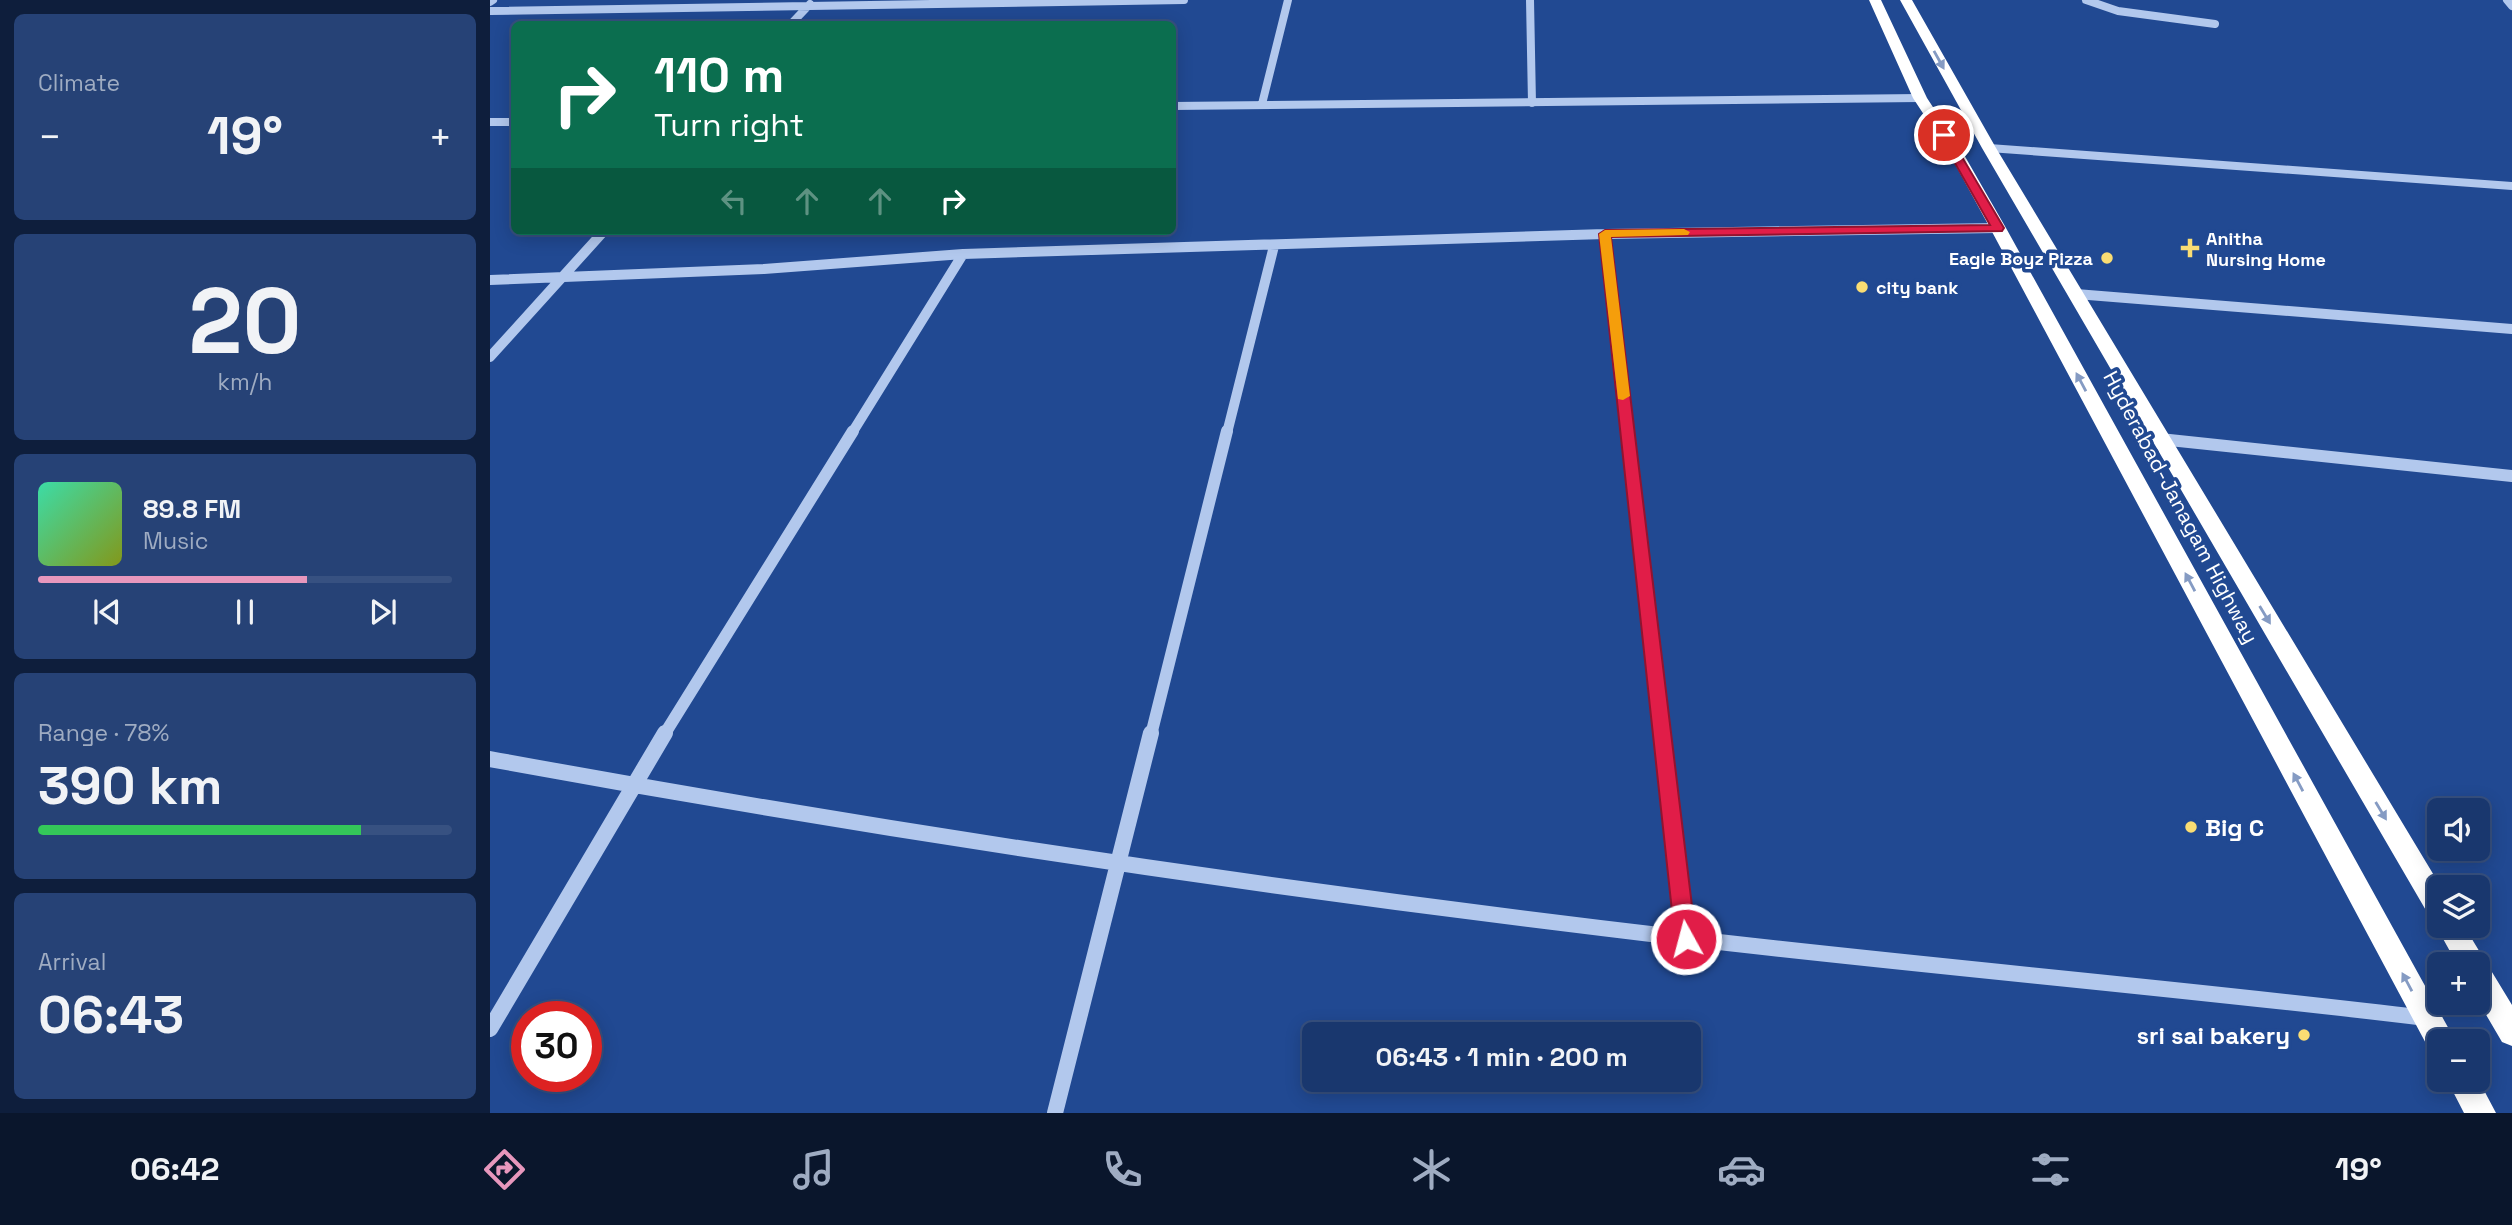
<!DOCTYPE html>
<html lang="en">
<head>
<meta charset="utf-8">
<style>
	:root { --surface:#19376e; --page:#264276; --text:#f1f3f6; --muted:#9facc2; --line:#375181; --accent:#e797bd }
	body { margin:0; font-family:"Space Grotesk",sans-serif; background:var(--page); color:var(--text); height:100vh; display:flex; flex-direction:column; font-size:26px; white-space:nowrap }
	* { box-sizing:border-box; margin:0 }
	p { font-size:23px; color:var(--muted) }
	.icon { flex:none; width:38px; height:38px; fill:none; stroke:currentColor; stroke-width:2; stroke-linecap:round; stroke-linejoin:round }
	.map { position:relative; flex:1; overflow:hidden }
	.details { display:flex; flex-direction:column; gap:14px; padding:14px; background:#0e1e3c; width:490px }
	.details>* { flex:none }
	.banner { position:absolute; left:21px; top:21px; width:665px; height:214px; border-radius:10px; box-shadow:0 4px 18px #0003,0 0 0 2px var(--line); background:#0b6e4f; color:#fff; overflow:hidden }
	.buttons { position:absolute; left:1937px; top:798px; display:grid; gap:14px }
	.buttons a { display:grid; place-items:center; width:63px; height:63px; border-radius:10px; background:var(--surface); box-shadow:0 4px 18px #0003,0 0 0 2px var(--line); font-size:35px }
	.speed { position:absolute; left:21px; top:1001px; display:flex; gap:14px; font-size:35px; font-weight:700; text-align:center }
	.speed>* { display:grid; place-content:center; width:91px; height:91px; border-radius:50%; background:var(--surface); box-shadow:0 4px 18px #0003,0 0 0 2px var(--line); line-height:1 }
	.speed .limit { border:10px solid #d22; background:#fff; color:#111 }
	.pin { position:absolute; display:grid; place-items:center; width:60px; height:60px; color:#fff; margin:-30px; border:4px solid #fff; border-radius:50%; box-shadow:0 2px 7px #0007 }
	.me { position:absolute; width:77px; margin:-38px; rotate:353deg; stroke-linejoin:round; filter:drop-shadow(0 0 5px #0008) }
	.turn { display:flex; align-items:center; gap:24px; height:147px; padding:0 28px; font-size:32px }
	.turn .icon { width:91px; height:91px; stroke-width:2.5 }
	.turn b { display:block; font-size:49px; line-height:60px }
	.lanes { display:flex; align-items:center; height:66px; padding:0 28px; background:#0003; justify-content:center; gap:35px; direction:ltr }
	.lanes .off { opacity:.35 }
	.big { font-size:52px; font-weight:700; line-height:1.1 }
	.details .widget { flex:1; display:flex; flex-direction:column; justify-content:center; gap:10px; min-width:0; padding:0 24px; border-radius:10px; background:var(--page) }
	.details .dial { align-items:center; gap:0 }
	.dial b { font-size:91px; line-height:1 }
	.song { display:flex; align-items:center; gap:21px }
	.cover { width:84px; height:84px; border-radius:10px; background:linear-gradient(135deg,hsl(160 70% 55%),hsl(70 70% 35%)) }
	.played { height:7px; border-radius:4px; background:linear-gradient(90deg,var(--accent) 65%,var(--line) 65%) }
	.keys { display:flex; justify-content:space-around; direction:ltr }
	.heat { display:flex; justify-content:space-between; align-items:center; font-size:38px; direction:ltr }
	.charge { height:10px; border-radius:5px; background:linear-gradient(90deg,#34c759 78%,var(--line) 0) }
	.trip { position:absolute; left:812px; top:1022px; width:399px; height:70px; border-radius:10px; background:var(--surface); box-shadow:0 4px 18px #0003,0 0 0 2px var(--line); font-weight:700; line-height:70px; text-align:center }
	.dock { display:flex; height:112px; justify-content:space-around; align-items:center; background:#0a162c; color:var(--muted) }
	.dock .icon { width:49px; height:49px }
	.dock .selected { color:var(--accent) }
	.dock b { font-size:32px; color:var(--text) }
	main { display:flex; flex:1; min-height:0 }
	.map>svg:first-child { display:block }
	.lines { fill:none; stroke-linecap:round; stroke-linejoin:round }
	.minor-far3 { stroke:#b2c8ed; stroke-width:8 }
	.minor-far2 { stroke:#b2c8ed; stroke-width:10 }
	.minor-far1 { stroke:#b2c8ed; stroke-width:12 }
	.minor { stroke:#b2c8ed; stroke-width:16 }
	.highway { fill:#fff; fill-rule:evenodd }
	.oneway { fill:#859bc3 }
	.route { fill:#e11d48; stroke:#92132f; stroke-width:2 }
	.slow { fill:#f59e0b }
	.poi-dot { fill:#fadd73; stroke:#214992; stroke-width:2.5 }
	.labels { text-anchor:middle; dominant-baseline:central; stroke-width:7; stroke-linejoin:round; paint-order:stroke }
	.far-poi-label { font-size:18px; font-weight:bold; fill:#fff; stroke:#214992; text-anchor:start }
	.street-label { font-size:21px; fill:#fff; stroke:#214992 }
	.near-poi-label { font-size:24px; font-weight:bold; fill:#fff; stroke:#214992; text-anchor:start }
</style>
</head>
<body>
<main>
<section class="details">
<div class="widget"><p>Climate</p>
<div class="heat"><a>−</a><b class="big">19°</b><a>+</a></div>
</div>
<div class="widget dial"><b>20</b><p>km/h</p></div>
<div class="widget">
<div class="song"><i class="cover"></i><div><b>89.8 FM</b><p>Music</p></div></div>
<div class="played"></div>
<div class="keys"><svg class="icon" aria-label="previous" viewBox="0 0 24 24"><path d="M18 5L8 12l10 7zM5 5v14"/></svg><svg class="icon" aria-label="pause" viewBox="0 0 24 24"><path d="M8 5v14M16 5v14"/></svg><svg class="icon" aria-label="next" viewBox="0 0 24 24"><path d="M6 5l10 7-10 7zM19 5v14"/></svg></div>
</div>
<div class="widget"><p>Range · 78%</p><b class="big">390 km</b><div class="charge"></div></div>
<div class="widget"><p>Arrival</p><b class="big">06:43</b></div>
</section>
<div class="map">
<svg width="2022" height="1113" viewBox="0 0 2022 1113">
	<rect width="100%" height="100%" fill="#214992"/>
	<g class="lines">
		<path class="minor-far3" d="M 1040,0 L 1042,103
			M 1596,0 L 1628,11 L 1725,24
			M 2017,0 L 2022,6
			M 0,2 L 3,0
			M 0,11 L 694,0
			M 301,24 L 320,4
			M 772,104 L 798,0
			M 682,106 L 1430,98
			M 0,122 L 24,122
			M 1499,148 L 2022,186"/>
		<path class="minor-far2" d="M 1115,234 L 1138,433
			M 0,280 L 274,269 L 473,254 L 1115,234 L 1508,228
			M 1586,294 L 2022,329
			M 0,357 L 114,231
			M 362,433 L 473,254
			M 737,433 L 784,246"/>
		<path class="minor-far1" d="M 1138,431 L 1173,735
			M 1670,439 L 2022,476
			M 174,735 L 363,431
			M 661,735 L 737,431"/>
		<path class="minor" d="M 1172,733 L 1196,939
			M 0,759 C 396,832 794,891 1194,938 C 1441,967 1689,988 1936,1018
			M 0,1029 L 175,733
			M 565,1113 L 661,733"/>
		<path class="highway" d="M 1379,0 L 1391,0 L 1437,98 L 1473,153 L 1516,228 L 1960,1031 L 1964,1041 L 1950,1041 L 1950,1055 L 1940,1051 L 1500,228 L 1459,153 L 1423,98 Z
			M 1410,0 L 1422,0 L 1506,148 L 1951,887 L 1950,926 L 1974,926 L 2022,1005 L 2022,1046 L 2012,1042 L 1988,1001 L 1988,964 L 1967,964 L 1946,926 L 1947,922 L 1941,919 L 1492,148 Z
			M 1988,1079 L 2006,1113 L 1974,1113 L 1957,1080 Z"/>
	</g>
	<defs><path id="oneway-solid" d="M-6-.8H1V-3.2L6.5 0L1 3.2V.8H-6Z" transform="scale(1.75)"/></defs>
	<g class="oneway">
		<use href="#oneway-solid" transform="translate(1449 60) rotate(61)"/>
		<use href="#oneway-solid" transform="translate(1591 382) rotate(-118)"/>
		<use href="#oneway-solid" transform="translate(1700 582) rotate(-118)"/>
		<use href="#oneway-solid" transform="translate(1775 615) rotate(59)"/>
		<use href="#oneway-solid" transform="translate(1808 782) rotate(-118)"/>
		<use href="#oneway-solid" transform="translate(1891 811) rotate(59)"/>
		<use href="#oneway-solid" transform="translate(1917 982) rotate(-118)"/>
	</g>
	<path class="route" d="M 1450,132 L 1459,135 L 1514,228 L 1512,231 L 1121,237 L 1206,939 L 1203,946 L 1196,949 L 1188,946 L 1185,939 L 1109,234 L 1115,230 L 1500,225 L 1449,135 Z"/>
	<path class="slow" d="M 1194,229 L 1200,232 L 1198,235 L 1121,237 L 1140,396 L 1133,400 L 1128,399 L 1109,234 L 1115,230 Z"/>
	<g class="poi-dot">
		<path d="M1696.5 237.5h7v7h7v7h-7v7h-7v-7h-7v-7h7z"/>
		<circle cx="1617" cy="258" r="7"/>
		<circle cx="1372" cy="287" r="7"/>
		<circle cx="1701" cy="827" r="7"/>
		<circle cx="1814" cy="1035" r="7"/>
	</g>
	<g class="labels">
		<g class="far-poi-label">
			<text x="1716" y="238">Anitha<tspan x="1716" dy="21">Nursing Home</tspan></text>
			<text x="1603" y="258" text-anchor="end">Eagle Boyz Pizza</text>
			<text x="1386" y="287">city bank</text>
		</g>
		<g class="street-label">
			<text transform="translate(1691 507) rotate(62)">Hyderabad-Janagam Highway</text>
		</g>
		<g class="near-poi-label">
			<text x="1715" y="827">Big C</text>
			<text x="1800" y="1035" text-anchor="end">sri sai bakery</text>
		</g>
	</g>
</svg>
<div class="buttons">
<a><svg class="icon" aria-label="sound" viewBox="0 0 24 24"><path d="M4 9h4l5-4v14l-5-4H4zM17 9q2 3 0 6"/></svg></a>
<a><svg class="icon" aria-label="layers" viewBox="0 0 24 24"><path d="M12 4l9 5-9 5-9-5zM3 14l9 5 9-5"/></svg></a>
<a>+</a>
<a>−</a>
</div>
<div class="speed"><div class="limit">30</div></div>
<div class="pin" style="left:1454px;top:135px;background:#d93025"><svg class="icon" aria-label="arrive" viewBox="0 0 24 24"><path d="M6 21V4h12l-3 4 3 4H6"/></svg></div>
<svg class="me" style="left:1196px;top:939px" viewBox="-20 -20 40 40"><circle r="17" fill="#e11d48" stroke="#fff" stroke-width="3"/><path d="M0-11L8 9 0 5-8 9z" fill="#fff"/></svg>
<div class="trip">06:43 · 1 min · 200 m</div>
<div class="banner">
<div class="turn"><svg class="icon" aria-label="right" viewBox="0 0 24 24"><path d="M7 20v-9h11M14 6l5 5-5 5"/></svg><div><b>110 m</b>Turn right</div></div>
<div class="lanes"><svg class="icon off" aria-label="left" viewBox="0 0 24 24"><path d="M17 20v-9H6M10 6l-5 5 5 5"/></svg><svg class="icon off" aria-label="ahead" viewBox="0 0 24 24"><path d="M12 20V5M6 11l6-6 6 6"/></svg><svg class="icon off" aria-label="ahead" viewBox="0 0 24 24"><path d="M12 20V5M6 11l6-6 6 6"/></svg><svg class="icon" aria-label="right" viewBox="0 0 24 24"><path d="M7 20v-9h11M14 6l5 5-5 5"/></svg></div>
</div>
</div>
</main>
<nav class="dock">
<b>06:42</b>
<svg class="icon selected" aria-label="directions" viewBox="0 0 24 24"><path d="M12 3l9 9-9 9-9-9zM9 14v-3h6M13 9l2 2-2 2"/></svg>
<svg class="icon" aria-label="music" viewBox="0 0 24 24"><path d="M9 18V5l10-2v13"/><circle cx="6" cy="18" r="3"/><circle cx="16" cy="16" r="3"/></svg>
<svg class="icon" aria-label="phone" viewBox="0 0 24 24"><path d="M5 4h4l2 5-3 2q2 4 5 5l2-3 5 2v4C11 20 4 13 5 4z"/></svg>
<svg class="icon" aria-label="climate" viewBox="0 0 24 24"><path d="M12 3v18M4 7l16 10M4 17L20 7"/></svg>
<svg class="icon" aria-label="car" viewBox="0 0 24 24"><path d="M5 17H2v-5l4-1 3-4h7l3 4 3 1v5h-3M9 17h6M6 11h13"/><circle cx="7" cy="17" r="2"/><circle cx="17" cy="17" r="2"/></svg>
<svg class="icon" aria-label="filters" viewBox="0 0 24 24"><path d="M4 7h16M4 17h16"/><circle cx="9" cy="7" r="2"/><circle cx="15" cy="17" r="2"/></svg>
<b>19°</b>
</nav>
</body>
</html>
